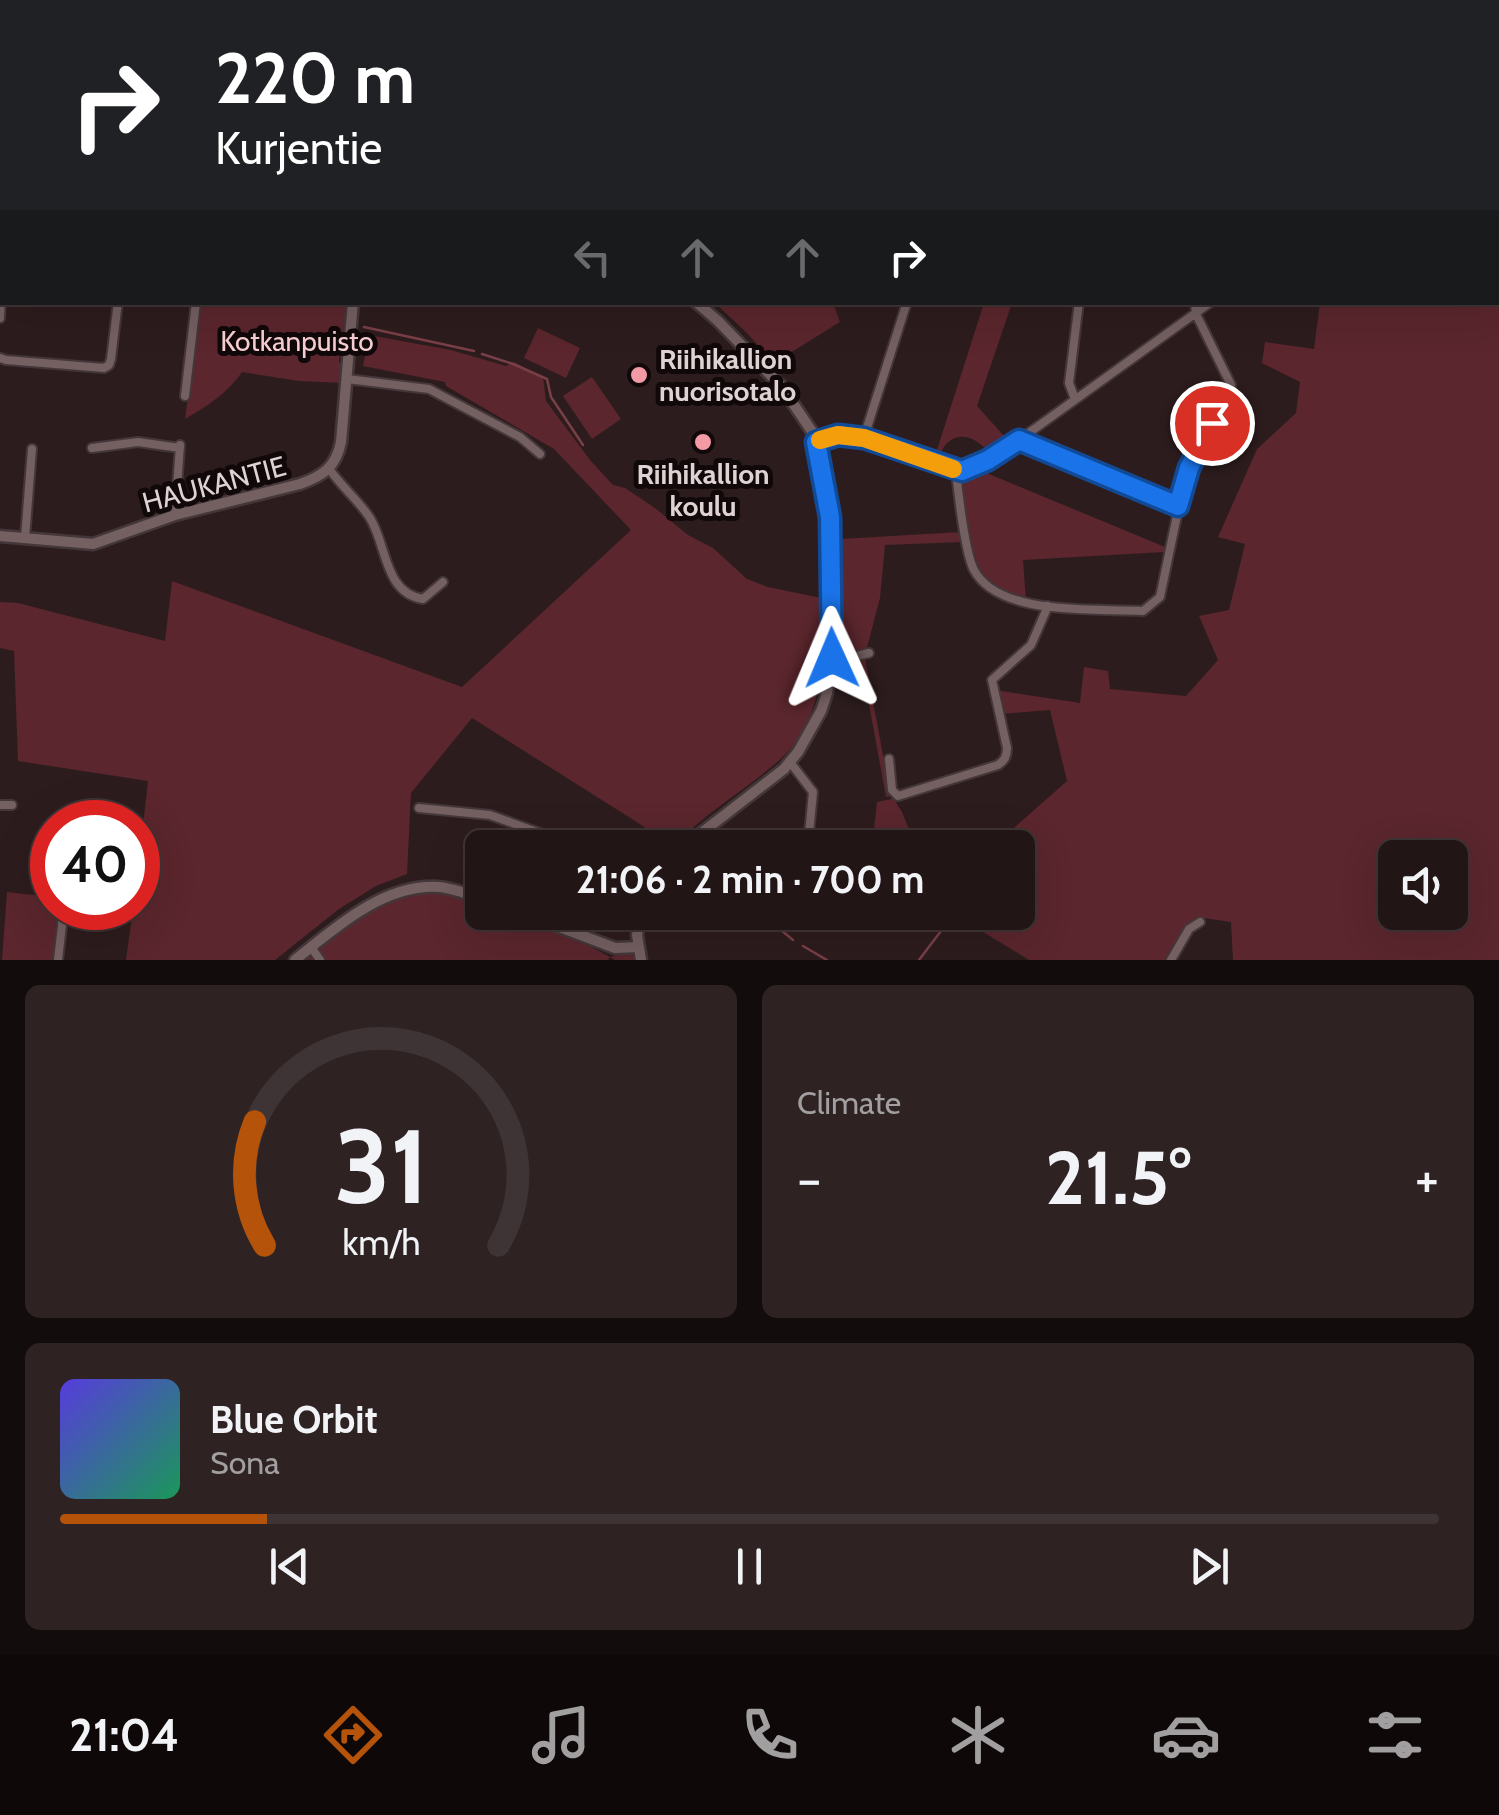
<!DOCTYPE html>
<html lang="en">
<head>
<meta charset="utf-8">
<style>
	:root { --surface:#221516; --page:#2e2223; --text:#f1f3f6; --muted:#a29fa1; --line:#3f3435; --accent:#b45309 }
	body { margin:0; font-family:Cabin,sans-serif; background:var(--page); color:var(--text); height:100vh; display:flex; flex-direction:column; font-size:38px; white-space:nowrap }
	* { box-sizing:border-box; margin:0 }
	p { font-size:32px; color:var(--muted) }
	.icon { flex:none; width:55px; height:55px; fill:none; stroke:currentColor; stroke-width:2; stroke-linecap:round; stroke-linejoin:round }
	.map { position:relative; height:960px; overflow:hidden }
	.sheet { display:flex; flex-direction:column; gap:25px; padding:25px; background:#130c0c; flex:1 }
	.sheet>* { flex:none }
	.top-card { position:absolute; left:0px; top:0px; width:1500px; height:305px; box-shadow:0 10px 40px #0002,0 0 0 2px var(--line); background:#202124; color:#fff; overflow:hidden }
	.buttons { position:absolute; left:1378px; top:840px; display:grid; gap:20px }
	.buttons a { display:grid; place-items:center; width:90px; height:90px; border-radius:15px; background:var(--surface); box-shadow:0 10px 40px #0002,0 0 0 2px var(--line); font-size:50px }
	.speed { position:absolute; left:30px; top:800px; display:flex; gap:20px; font-size:50px; font-weight:700; text-align:center }
	.speed>* { display:grid; place-content:center; width:130px; height:130px; border-radius:50%; background:var(--surface); box-shadow:0 10px 40px #0002,0 0 0 2px var(--line); line-height:1 }
	.speed .limit { border:15px solid #d22; background:#fff; color:#111 }
	.pin { position:absolute; display:grid; place-items:center; width:85px; height:85px; color:#fff; margin:-42px; border:5px solid #fff; border-radius:50%; box-shadow:0 2px 10px #0007 }
	.me { position:absolute; width:110px; margin:-55px; rotate:359deg; stroke-linejoin:round; filter:drop-shadow(0 0 8px #0008) }
	.turn { display:flex; align-items:center; gap:35px; height:210px; padding:0 50px; font-size:45px }
	.turn .icon { width:130px; height:130px; stroke-width:2.5 }
	.turn b { display:block; font-size:70px; line-height:85px }
	.lanes { display:flex; align-items:center; height:95px; padding:0 50px; background:#0003; justify-content:center; gap:50px; direction:ltr }
	.lanes .off { opacity:.35 }
	.big { font-size:75px; font-weight:700; line-height:1.1 }
	.sheet .widget { flex:1; display:flex; flex-direction:column; justify-content:center; gap:15px; min-width:0; padding:0 35px; border-radius:15px; background:var(--page) }
	.sheet .dial { align-items:center; gap:0 }
	.dial svg { height:260px; overflow:visible; fill:none; stroke:var(--line); stroke-width:7; stroke-linecap:round; text-anchor:middle }
	.dial text { fill:var(--text); stroke:none }
	.song { display:flex; align-items:center; gap:30px }
	.cover { width:120px; height:120px; border-radius:15px; background:linear-gradient(135deg,hsl(250 70% 55%),hsl(150 70% 35%)) }
	.played { height:10px; border-radius:5px; background:linear-gradient(90deg,var(--accent) 15%,var(--line) 15%) }
	.keys { display:flex; justify-content:space-around; direction:ltr }
	.heat { display:flex; justify-content:space-between; align-items:center; font-size:55px; direction:ltr }
	.sheet .tiles { flex:1; display:grid; gap:25px; grid-template-columns:1fr 1fr }
	.widget:last-child { grid-column:span 2 }
	.trip { position:absolute; left:465px; top:830px; width:570px; height:100px; border-radius:15px; background:var(--surface); box-shadow:0 10px 40px #0002,0 0 0 2px var(--line); font-weight:700; line-height:100px; text-align:center }
	.dock { display:flex; height:160px; justify-content:space-around; align-items:center; background:#0e0809; color:var(--muted) }
	.dock .icon { width:70px; height:70px }
	.dock .current { color:var(--accent) }
	.dock b { font-size:45px; color:var(--text) }
	.map>svg:first-child { display:block }
	.green { fill:#5b262d; fill-rule:evenodd }
	.lines { fill:none; stroke-linecap:round; stroke-linejoin:round }
	.stream { stroke:#793f46; stroke-width:2.5 }
	.street-casing { stroke:#443739; stroke-width:12 }
	.secondary-casing { stroke:#443739; stroke-width:15 }
	.primary-casing { stroke:#443739; stroke-width:16 }
	.street { stroke:#745f61; stroke-width:8 }
	.secondary { stroke:#745f61; stroke-width:10 }
	.primary { stroke:#b25867; stroke-width:11 }
	.route-casing { stroke:#114b97; stroke-width:25 }
	.route { stroke:#1a73e8; stroke-width:18 }
	.slow { stroke:#f59e0b; stroke-width:18 }
	.poi-dot { fill:#f49aa4; stroke:#100809; stroke-width:4 }
	.labels { text-anchor:middle; dominant-baseline:central; stroke-width:10; stroke-linejoin:round; paint-order:stroke }
	.park-label { font-size:28px; fill:#f7cfd2; stroke:#100809 }
	.poi-label { font-size:28px; font-weight:bold; fill:#ded2d3; stroke:#100809; text-anchor:start }
	.street-label { font-size:28px; fill:#ded2d3; stroke:#100809 }
</style>
</head>
<body>
<div class="map">
<svg width="1499" height="960" viewBox="0 0 1499 960">
	<rect width="100%" height="100%" fill="#2d1c1d"/>
	<path class="green" d="M 1364,0 L 1499,0 L 1499,960 L 1233,960 L 1231,922 L 1204,918 L 1185,927 L 1167,960 L 1029,960 L 965,921 L 961,913 L 1018,912 L 1018,848 L 929,848 L 999,841 L 1067,781 L 1050,710 L 1000,714 L 995,690 L 1080,703 L 1084,667 L 1108,671 L 1110,689 L 1186,696 L 1218,660 L 1199,616 L 1229,610 L 1245,544 L 1218,537 L 1257,449 L 1296,413 L 1300,382 L 1262,363 L 1265,342 L 1314,349 L 1320,303 L 1498,302 L 1498,2 L 1364,2 ZM 1395,858 L 1450,858 L 1450,912 L 1395,912 Z
		M 200,303 L 348,303 L 340,345 L 339,363 L 343,363 L 343,383 L 299,381 L 242,372 C 229,392 206,407 185,419 Z
		M 715,303 L 833,303 L 840,322 L 774,363 L 746,332 Z
		M 984,303 L 1012,303 L 977,406 L 1005,437 L 987,451 C 972,432 950,431 940,454 L 936,453 Z
		M 538,328 L 580,348 L 566,378 L 524,358 Z
		M 369,335 L 451,350 L 506,366 L 514,362 L 543,377 L 546,401 L 590,460 L 613,485 L 625,488 L 655,508 L 688,535 L 713,548 L 747,579 L 768,587 L 821,598 C 826,647 825,699 796,742 C 783,760 761,775 743,789 C 718,807 693,826 670,848 L 664,847 L 643,826 L 472,718 L 411,793 L 407,874 L 376,886 L 339,909 L 275,960 L 126,960 L 133,908 L 138,908 L 138,870 L 148,781 L 18,761 L 14,651 L 0,648 L 0,602 L 18,603 L 165,641 L 172,581 L 462,687 L 631,530 L 554,449 L 446,386 L 445,382 L 363,366 Z
		M 592,377 L 621,419 L 592,439 L 563,396 Z
		M 977,469 L 1165,547 L 1164,552 L 1023,560 L 1026,601 L 1016,599 L 986,584 L 975,567 L 961,481 Z
		M 961,532 L 963,542 L 885,545 L 880,598 L 866,651 L 841,655 L 840,539 Z
		M 865,658 L 890,793 L 902,812 L 916,847 L 872,847 L 877,802 L 892,799 L 890,796 L 886,797 L 862,666 L 840,666 L 841,664 Z
		M 7,892 L 52,897 L 52,908 L 62,908 L 56,960 L 2,960 Z
		M 423,892 C 444,893 462,896 482,903 L 482,912 L 508,913 L 566,933 L 610,957 L 623,953 L 628,947 L 647,960 L 615,960 L 610,957 L 608,960 L 303,960 L 356,919 L 385,903 Z"/>
	<g class="lines">
		<path class="stream" d="M 364,327 L 474,351
			M 482,354 L 513,364 L 547,379 L 551,397 L 583,445
			M 770,921 L 793,940
			M 803,946 L 827,960
			M 919,960 L 950,919 L 959,912"/>
		<defs>
			<path id="street" d="M 276,0 L 277,2
				M 610,0 L 621,2
				M 835,0 L 837,2
				M 567,2 L 568,0
				M 628,2 L 628,0
				M 724,2 L 725,0
				M 1268,2 L 1274,0
				M 1303,2 L 1303,0
				M 0,111 L 2,111
				M 0,181 L 2,181
				M 0,262 L 2,262
				M 0,318 L 2,279
				M 0,358 L 6,360 L 104,368 L 109,365 L 111,359 L 118,302
				M 347,379 L 429,389 L 520,437 L 540,454
				M 185,396 L 196,302
				M 1075,399 L 1069,383 L 1079,302
				M 864,437 L 907,302
				M 1019,440 L 1179,506
				M 816,442 L 838,435 L 864,437 L 962,471 L 989,460 L 1019,440 L 1211,302
				M 92,448 L 138,442 L 180,448
				M 330,470 C 342,487 359,501 370,518 C 387,545 384,593 423,599 L 443,582
				M 956,470 C 958,492 965,553 974,570 C 999,617 1097,608 1143,611 L 1160,597 L 1179,506 L 1189,469 L 1231,385 L 1196,314 L 1195,302
				M 175,515 L 180,445
				M 25,538 L 32,449
				M 832,658 L 845,659 L 869,653
				M 889,759 L 892,790 L 898,796 L 998,765 C 1005,760 1007,756 1007,748 L 992,680 L 1031,645 L 1048,606
				M 0,805 L 12,805
				M 419,808 L 490,815 L 548,836 L 545,848
				M 74,822 L 75,810
				M 788,848 L 794,846 L 809,834 L 813,792 L 790,762
				M 705,912 L 714,922 L 761,912
				M 311,947 L 320,960
				M 58,960 L 64,908
				M 1171,960 L 1189,929 L 1200,922"/>
			<path id="secondary" d="M 435,0 L 435,2
				M 443,0 L 444,2
				M 0,536 L 93,544 L 175,515 L 300,484 C 323,476 336,467 341,442 L 353,302
				M 682,848 L 784,769 L 798,752 L 821,711 L 827,693 L 832,658 L 829,517 L 826,489 L 813,433 L 782,387 L 718,321 L 696,302
				M 520,912 L 615,948 L 639,947
				M 295,960 C 335,928 383,884 438,887 C 453,888 468,894 482,899
				M 641,960 L 637,935 L 641,912"/>
			<path id="primary" d="M 30,2 L 43,0
				M 105,2 L 119,0
				M 0,9 L 2,8
				M 0,21 L 2,21"/>
		</defs>
		<use href="#street" class="street-casing"/>
		<use href="#secondary" class="secondary-casing"/>
		<use href="#primary" class="primary-casing"/>
		<use href="#street" class="street"/>
		<use href="#secondary" class="secondary"/>
		<use href="#primary" class="primary"/>
	</g>
	<g class="lines">
		<defs>
			<path id="route" d="M 832,658 L 830,517 L 816,442 L 838,435 L 864,438 L 962,471 L 988,460 L 1019,440 L 1178,506 L 1189,468 L 1212,423"/>
		</defs>
		<use href="#route" class="route-casing"/>
		<use href="#route" class="route"/>
		<path class="slow" d="M 820,440 L 838,435 L 864,438 L 953,469"/>
	</g>
	<g class="poi-dot">
		<circle cx="639" cy="375" r="10"/>
		<circle cx="703" cy="442" r="10"/>
	</g>
	<g class="labels">
		<g class="park-label">
			<text x="297" y="341">Kotkanpuisto</text>
		</g>
		<g class="poi-label">
			<text x="659" y="359">Riihikallion<tspan x="659" dy="32">nuorisotalo</tspan></text>
			<text x="703" y="474" text-anchor="middle">Riihikallion<tspan x="703" dy="32">koulu</tspan></text>
		</g>
		<g class="street-label">
			<text transform="translate(214 484) rotate(-15)">HAUKANTIE</text>
		</g>
	</g>
</svg>
<div class="buttons">
<a><svg class="icon" aria-label="sound" viewBox="0 0 24 24"><path d="M4 9h4l5-4v14l-5-4H4zM17 9q2 3 0 6"/></svg></a>
</div>
<div class="speed"><div class="limit">40</div></div>
<div class="pin" style="left:1212px;top:423px;background:#d93025"><svg class="icon" aria-label="arrive" viewBox="0 0 24 24"><path d="M6 21V4h12l-3 4 3 4H6"/></svg></div>
<svg class="me" style="left:832px;top:658px" viewBox="-20 -20 40 40"><path d="M0-17L14 15 0 8-14 15z" fill="#1a73e8" stroke="#fff" stroke-width="4"/></svg>
<div class="trip">21:06 · 2 min · 700 m</div>
<div class="top-card">
<div class="turn"><svg class="icon" aria-label="right" viewBox="0 0 24 24"><path d="M7 20v-9h11M14 6l5 5-5 5"/></svg><div><b>220 m</b>Kurjentie</div></div>
<div class="lanes"><svg class="icon off" aria-label="left" viewBox="0 0 24 24"><path d="M17 20v-9H6M10 6l-5 5 5 5"/></svg><svg class="icon off" aria-label="ahead" viewBox="0 0 24 24"><path d="M12 20V5M6 11l6-6 6 6"/></svg><svg class="icon off" aria-label="ahead" viewBox="0 0 24 24"><path d="M12 20V5M6 11l6-6 6 6"/></svg><svg class="icon" aria-label="right" viewBox="0 0 24 24"><path d="M7 20v-9h11M14 6l5 5-5 5"/></svg></div>
</div>
</div>
<section class="sheet">
<div class="tiles">
<div class="widget dial"><svg viewBox="0 0 100 80">
<path d="M14 69A42 42 0 1 1 86 69"/>
<path d="M14 69A42 42 0 0 1 11 31" stroke="#b45309"/>
<text x="50" y="56" font-size="32" font-weight="700">31</text>
<text x="50" y="72" font-size="11">km/h</text>
</svg></div>
<div class="widget"><p>Climate</p>
<div class="heat"><a>−</a><b class="big">21.5°</b><a>+</a></div>
</div>
<div class="widget">
<div class="song"><i class="cover"></i><div><b>Blue Orbit</b><p>Sona</p></div></div>
<div class="played"></div>
<div class="keys"><svg class="icon" aria-label="previous" viewBox="0 0 24 24"><path d="M18 5L8 12l10 7zM5 5v14"/></svg><svg class="icon" aria-label="pause" viewBox="0 0 24 24"><path d="M8 5v14M16 5v14"/></svg><svg class="icon" aria-label="next" viewBox="0 0 24 24"><path d="M6 5l10 7-10 7zM19 5v14"/></svg></div>
</div>
</div>
</section>
<nav class="dock">
<b>21:04</b>
<svg class="icon current" aria-label="directions" viewBox="0 0 24 24"><path d="M12 3l9 9-9 9-9-9zM9 14v-3h6M13 9l2 2-2 2"/></svg>
<svg class="icon" aria-label="music" viewBox="0 0 24 24"><path d="M9 18V5l10-2v13"/><circle cx="6" cy="18" r="3"/><circle cx="16" cy="16" r="3"/></svg>
<svg class="icon" aria-label="phone" viewBox="0 0 24 24"><path d="M5 4h4l2 5-3 2q2 4 5 5l2-3 5 2v4C11 20 4 13 5 4z"/></svg>
<svg class="icon" aria-label="climate" viewBox="0 0 24 24"><path d="M12 3v18M4 7l16 10M4 17L20 7"/></svg>
<svg class="icon" aria-label="car" viewBox="0 0 24 24"><path d="M5 17H2v-5l4-1 3-4h7l3 4 3 1v5h-3M9 17h6M6 11h13"/><circle cx="7" cy="17" r="2"/><circle cx="17" cy="17" r="2"/></svg>
<svg class="icon" aria-label="filters" viewBox="0 0 24 24"><path d="M4 7h16M4 17h16"/><circle cx="9" cy="7" r="2"/><circle cx="15" cy="17" r="2"/></svg>
</nav>
</body>
</html>
